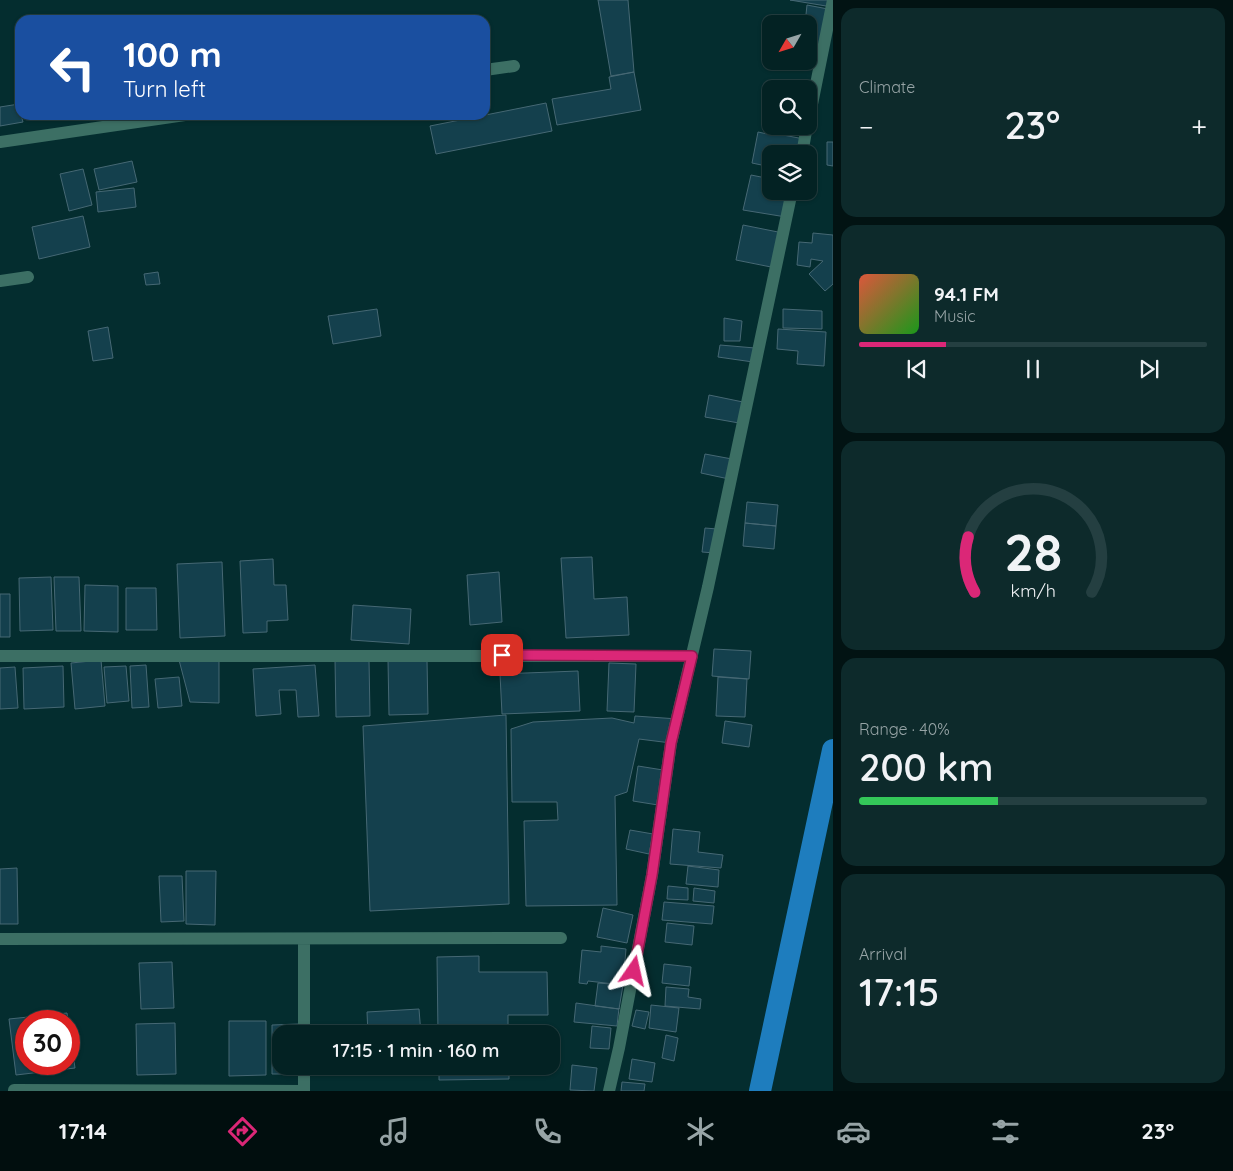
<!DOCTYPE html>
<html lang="en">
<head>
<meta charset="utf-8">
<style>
	:root { --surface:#032223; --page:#0d2a2b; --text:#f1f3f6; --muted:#97a4a6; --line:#243f41; --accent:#db2777 }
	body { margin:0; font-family:Quicksand,sans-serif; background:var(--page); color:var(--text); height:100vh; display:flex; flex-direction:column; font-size:19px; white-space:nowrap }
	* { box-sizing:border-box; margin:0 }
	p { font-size:16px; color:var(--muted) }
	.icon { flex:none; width:28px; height:28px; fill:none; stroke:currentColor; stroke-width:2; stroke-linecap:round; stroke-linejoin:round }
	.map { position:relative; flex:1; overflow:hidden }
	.drawer { display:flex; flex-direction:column; gap:8px; padding:8px; background:#021313; width:400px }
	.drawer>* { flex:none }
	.hud { position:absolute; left:15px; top:15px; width:475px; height:105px; border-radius:15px; box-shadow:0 1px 4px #0004,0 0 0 1px var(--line); background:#1a4fa0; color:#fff; overflow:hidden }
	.needle { width:32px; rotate:231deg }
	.controls { position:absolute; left:762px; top:15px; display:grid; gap:10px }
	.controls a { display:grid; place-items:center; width:55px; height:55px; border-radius:10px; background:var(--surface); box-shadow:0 1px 4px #0004,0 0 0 1px var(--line); font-size:25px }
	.speed { position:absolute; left:15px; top:1010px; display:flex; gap:10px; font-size:25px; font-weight:700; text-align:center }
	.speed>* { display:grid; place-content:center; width:65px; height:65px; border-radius:50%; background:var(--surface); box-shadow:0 1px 4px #0004,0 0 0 1px var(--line); line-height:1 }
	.speed .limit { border:8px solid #d22; background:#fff; color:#111 }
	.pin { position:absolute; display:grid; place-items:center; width:42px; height:42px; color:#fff; margin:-21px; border-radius:10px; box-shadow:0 2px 8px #0006 }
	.me { position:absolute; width:55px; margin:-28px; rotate:11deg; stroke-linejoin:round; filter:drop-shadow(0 0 4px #0008) }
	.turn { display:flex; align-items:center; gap:18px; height:105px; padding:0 25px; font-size:22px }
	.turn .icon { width:65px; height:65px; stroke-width:2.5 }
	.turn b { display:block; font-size:35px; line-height:42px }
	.big { font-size:38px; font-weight:600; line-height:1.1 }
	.drawer .card { flex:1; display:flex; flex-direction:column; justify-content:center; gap:8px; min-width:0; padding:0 18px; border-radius:15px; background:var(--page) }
	.drawer .dial { align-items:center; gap:0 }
	.dial svg { height:130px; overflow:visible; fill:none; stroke:var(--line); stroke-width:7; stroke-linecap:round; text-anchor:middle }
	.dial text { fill:var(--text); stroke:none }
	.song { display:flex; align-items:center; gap:15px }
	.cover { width:60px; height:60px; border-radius:8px; background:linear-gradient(135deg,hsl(10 70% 55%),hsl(120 70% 35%)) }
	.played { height:5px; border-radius:2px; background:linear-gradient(90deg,var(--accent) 25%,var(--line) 25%) }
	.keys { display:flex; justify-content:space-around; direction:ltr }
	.heat { display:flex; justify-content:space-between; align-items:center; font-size:28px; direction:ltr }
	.charge { height:8px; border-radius:4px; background:linear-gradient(90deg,#34c759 40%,var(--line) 0) }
	.trip { position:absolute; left:272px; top:1025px; width:288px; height:50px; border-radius:15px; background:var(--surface); box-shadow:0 1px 4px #0004,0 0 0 1px var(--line); font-weight:600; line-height:50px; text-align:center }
	.tab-bar { display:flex; height:80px; justify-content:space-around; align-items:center; background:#010e0e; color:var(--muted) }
	.tab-bar .icon { width:35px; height:35px }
	.tab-bar .on { color:var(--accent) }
	.tab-bar b { font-size:22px; color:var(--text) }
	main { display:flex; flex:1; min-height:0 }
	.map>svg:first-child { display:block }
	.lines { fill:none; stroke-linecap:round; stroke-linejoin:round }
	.canal { stroke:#1e7dbe; stroke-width:22 }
	.building { fill:#14404d; stroke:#466874 }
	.minor { stroke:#3c6f64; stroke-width:12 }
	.route-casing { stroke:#8e194d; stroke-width:12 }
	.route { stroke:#db2777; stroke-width:9 }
</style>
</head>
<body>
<main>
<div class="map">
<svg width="833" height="1091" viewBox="0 0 833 1091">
	<rect width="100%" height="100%" fill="#042d2f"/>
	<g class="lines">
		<path class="canal" d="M 760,1091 L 833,750"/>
	</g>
	<path class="building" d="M 598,0 L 628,0 L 634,72 L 611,76 Z
		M 790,0 L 833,0 L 832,7 Z
		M 807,5 L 828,9 L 821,60 L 809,59 L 809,24 L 805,24 Z
		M 634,72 L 641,110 L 557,125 L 552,99 L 611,89 L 609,77 Z
		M 546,103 L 552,131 L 436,154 L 430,126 Z
		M 19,104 L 20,115 L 21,115 L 23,122 L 0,126 L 0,107 Z
		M 773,126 L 784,126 L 783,135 L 804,139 L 802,154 L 771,154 L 771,167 L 752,163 L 758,132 L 772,135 Z
		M 827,142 L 833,142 L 833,166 L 827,165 Z
		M 132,161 L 137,182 L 99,190 L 94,169 Z
		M 83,169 L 92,205 L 69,211 L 60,174 Z
		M 751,175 L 771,179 L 771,191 L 792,191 L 786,217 L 743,210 Z
		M 134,188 L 136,207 L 98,212 L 96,192 Z
		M 83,216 L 90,247 L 39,259 L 32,227 Z
		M 743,225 L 783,233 L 776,268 L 736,260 Z
		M 813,233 L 833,235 L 833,284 L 825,291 L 809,274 L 823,261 L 811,259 L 810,267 L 797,265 L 799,242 L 812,243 Z
		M 158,272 L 160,284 L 146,285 L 144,274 Z
		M 377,309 L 381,336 L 333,344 L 328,316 Z
		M 783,309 L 822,311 L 822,329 L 783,328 Z
		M 724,318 L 742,321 L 740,341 L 724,341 Z
		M 108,327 L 113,358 L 93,361 L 88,331 Z
		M 778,329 L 826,332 L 824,366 L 797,364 L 798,351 L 777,349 Z
		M 720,345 L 755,348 L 753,362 L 718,357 Z
		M 709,395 L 743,402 L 739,423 L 705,417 Z
		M 705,454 L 732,459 L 729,479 L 701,473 Z
		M 747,502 L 778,505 L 776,526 L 745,523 Z
		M 745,523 L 776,526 L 774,549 L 743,546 Z
		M 705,528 L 717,529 L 715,553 L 702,552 Z
		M 592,557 L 594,599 L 627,597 L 629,635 L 566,638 L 561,558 Z
		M 273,559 L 274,585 L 286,585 L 288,620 L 267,621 L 267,632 L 243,633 L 240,561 Z
		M 222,562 L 225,636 L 180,638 L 177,564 Z
		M 499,572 L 502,622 L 470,625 L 467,575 Z
		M 51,577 L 53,630 L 20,631 L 19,578 Z
		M 54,577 L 79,577 L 81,631 L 56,631 Z
		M 85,585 L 118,586 L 118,632 L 84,631 Z
		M 126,588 L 156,588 L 157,630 L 126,630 Z
		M 0,594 L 10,594 L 10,637 L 0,637 Z
		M 353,605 L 411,609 L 409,644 L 351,640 Z
		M 714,649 L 751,651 L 749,679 L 712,676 Z
		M 101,660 L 105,706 L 75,709 L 71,663 Z
		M 179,660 L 219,661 L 219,703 L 190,702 Z
		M 335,660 L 369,660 L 370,716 L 336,717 Z
		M 388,660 L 427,660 L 428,714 L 389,715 Z
		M 609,663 L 636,664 L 634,712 L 607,711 Z
		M 146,665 L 149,707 L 132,708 L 130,666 Z
		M 315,665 L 319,716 L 298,717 L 296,690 L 279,690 L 281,714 L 256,716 L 253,669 Z
		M 63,666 L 64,707 L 24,709 L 23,668 Z
		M 126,666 L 129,701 L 107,703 L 104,667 Z
		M 15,667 L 18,708 L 0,709 L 0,668 Z
		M 578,671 L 580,711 L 502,714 L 500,674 Z
		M 179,677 L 182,706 L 158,708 L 155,679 Z
		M 718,677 L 747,679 L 745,717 L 716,716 Z
		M 506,715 L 509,904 L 370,911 L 363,726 Z
		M 635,716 L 678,719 L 671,743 L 639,739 L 627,792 L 615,796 L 617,905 L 526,906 L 524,821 L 558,820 L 557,802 L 512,802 L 511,729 L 533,722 L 612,718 L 634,723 Z
		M 725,721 L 752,725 L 749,747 L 722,743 Z
		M 638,766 L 663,770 L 658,805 L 633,801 Z
		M 673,829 L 700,832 L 698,852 L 723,855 L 721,868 L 670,864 Z
		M 630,830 L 653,834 L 649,854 L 626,849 Z
		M 688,866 L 719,870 L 718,887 L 686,884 Z
		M 17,868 L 18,924 L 0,924 L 0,869 Z
		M 186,871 L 216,871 L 215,925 L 186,924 Z
		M 159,876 L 182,876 L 184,921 L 161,922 Z
		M 668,886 L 688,888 L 688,900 L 667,899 Z
		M 694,888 L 715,891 L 714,903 L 693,901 Z
		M 664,902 L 714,906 L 712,924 L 662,920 Z
		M 603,908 L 633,915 L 627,943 L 597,937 Z
		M 667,923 L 694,926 L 692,945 L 665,942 Z
		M 601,946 L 626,949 L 623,985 L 588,981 L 587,984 L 579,983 L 582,950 L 601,952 Z
		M 479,956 L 479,972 L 547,972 L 548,1015 L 508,1015 L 508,1034 L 438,1034 L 437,957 Z
		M 172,962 L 174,1008 L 141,1009 L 139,963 Z
		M 664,964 L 691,967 L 689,986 L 662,983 Z
		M 598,983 L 623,985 L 619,1009 L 595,1006 Z
		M 666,987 L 689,989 L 688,997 L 701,999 L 700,1009 L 665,1006 Z
		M 576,1003 L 619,1009 L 619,1008 L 617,1026 L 574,1022 Z
		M 651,1005 L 679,1008 L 676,1032 L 649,1028 Z
		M 419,1009 L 421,1034 L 368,1034 L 367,1012 Z
		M 636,1010 L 649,1012 L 645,1029 L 632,1026 Z
		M 67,1013 L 68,1021 L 26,1021 L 26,1064 L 69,1064 L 69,1025 L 75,1068 L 16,1075 L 9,1019 Z
		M 229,1021 L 266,1021 L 266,1075 L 229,1076 Z
		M 175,1023 L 176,1074 L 137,1075 L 136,1024 Z
		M 299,1024 L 299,1034 L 281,1034 L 281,1066 L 299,1066 L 300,1074 L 272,1074 L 272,1025 Z
		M 592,1026 L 611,1028 L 609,1049 L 590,1048 Z
		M 666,1035 L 678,1038 L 674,1061 L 662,1058 Z
		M 632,1059 L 655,1063 L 652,1082 L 629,1079 Z
		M 572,1065 L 597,1068 L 594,1091 L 570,1090 Z
		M 371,1066 L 423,1066 L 423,1072 L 372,1075 Z
		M 439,1066 L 509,1066 L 509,1079 L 439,1080 Z
		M 622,1082 L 645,1084 L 644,1091 L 621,1091 Z"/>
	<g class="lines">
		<path class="minor" d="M 485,70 L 514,66
			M 809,119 L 833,0
			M 0,142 L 185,115
			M 802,154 L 807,126
			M 0,281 L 28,277
			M 0,656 L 692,656
			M 0,939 L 561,938
			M 304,939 L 304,1034
			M 304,1066 L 304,1091
			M 14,1090 L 304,1091
			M 609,1091 L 619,1048 L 652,875 L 671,743 L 708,587 L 792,191"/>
	</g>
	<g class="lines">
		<defs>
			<path id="route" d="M 502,655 L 692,656 L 671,743 L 652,875 L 634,971"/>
		</defs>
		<use href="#route" class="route-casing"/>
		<use href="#route" class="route"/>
	</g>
</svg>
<div class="controls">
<a><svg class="needle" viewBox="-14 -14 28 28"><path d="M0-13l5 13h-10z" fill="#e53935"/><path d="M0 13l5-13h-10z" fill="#97a4a6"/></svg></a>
<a><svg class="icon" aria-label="search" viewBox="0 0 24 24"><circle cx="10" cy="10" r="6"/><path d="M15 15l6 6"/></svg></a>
<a><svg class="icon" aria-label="layers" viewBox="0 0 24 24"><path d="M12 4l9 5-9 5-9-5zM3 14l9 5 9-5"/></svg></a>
</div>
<div class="speed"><div class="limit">30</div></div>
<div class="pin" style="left:502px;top:655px;background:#d93025"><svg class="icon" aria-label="arrive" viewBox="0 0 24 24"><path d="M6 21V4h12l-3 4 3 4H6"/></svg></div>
<svg class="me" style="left:634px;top:971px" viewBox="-20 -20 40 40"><path d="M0-17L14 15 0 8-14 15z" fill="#db2777" stroke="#fff" stroke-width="4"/></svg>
<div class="trip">17:15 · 1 min · 160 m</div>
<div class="hud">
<div class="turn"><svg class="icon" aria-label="left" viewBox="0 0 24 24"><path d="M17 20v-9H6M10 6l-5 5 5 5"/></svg><div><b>100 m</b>Turn left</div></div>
</div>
</div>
<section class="drawer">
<div class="card"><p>Climate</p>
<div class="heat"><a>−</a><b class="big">23°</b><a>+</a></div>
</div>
<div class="card">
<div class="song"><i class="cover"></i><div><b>94.1 FM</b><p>Music</p></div></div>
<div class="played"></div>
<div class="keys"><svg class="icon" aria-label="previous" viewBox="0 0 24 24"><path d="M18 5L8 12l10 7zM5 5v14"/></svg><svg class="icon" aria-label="pause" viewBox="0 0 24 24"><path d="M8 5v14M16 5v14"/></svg><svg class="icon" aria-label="next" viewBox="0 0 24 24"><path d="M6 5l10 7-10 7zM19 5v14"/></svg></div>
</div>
<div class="card dial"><svg viewBox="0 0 100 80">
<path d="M14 69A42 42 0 1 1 86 69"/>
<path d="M14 69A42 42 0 0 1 10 35" stroke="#db2777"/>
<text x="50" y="56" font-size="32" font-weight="700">28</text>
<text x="50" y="72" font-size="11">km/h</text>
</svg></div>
<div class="card"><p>Range · 40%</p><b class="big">200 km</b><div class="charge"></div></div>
<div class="card"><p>Arrival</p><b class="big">17:15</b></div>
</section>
</main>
<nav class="tab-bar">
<b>17:14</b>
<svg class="icon on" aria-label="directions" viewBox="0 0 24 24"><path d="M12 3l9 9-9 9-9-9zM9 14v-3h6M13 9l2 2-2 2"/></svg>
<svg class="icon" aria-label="music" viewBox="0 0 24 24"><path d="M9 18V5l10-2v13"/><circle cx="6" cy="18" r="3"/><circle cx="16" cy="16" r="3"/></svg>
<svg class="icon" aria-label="phone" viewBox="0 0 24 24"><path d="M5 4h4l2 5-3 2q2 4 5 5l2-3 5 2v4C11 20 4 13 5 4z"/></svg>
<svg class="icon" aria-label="climate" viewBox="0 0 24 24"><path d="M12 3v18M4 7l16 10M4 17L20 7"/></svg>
<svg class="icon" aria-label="car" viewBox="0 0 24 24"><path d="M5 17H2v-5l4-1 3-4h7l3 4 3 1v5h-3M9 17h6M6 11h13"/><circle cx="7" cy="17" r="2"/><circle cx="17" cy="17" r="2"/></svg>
<svg class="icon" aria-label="filters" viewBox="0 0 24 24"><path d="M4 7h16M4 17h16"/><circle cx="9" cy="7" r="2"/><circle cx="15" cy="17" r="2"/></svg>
<b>23°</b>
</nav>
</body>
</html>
